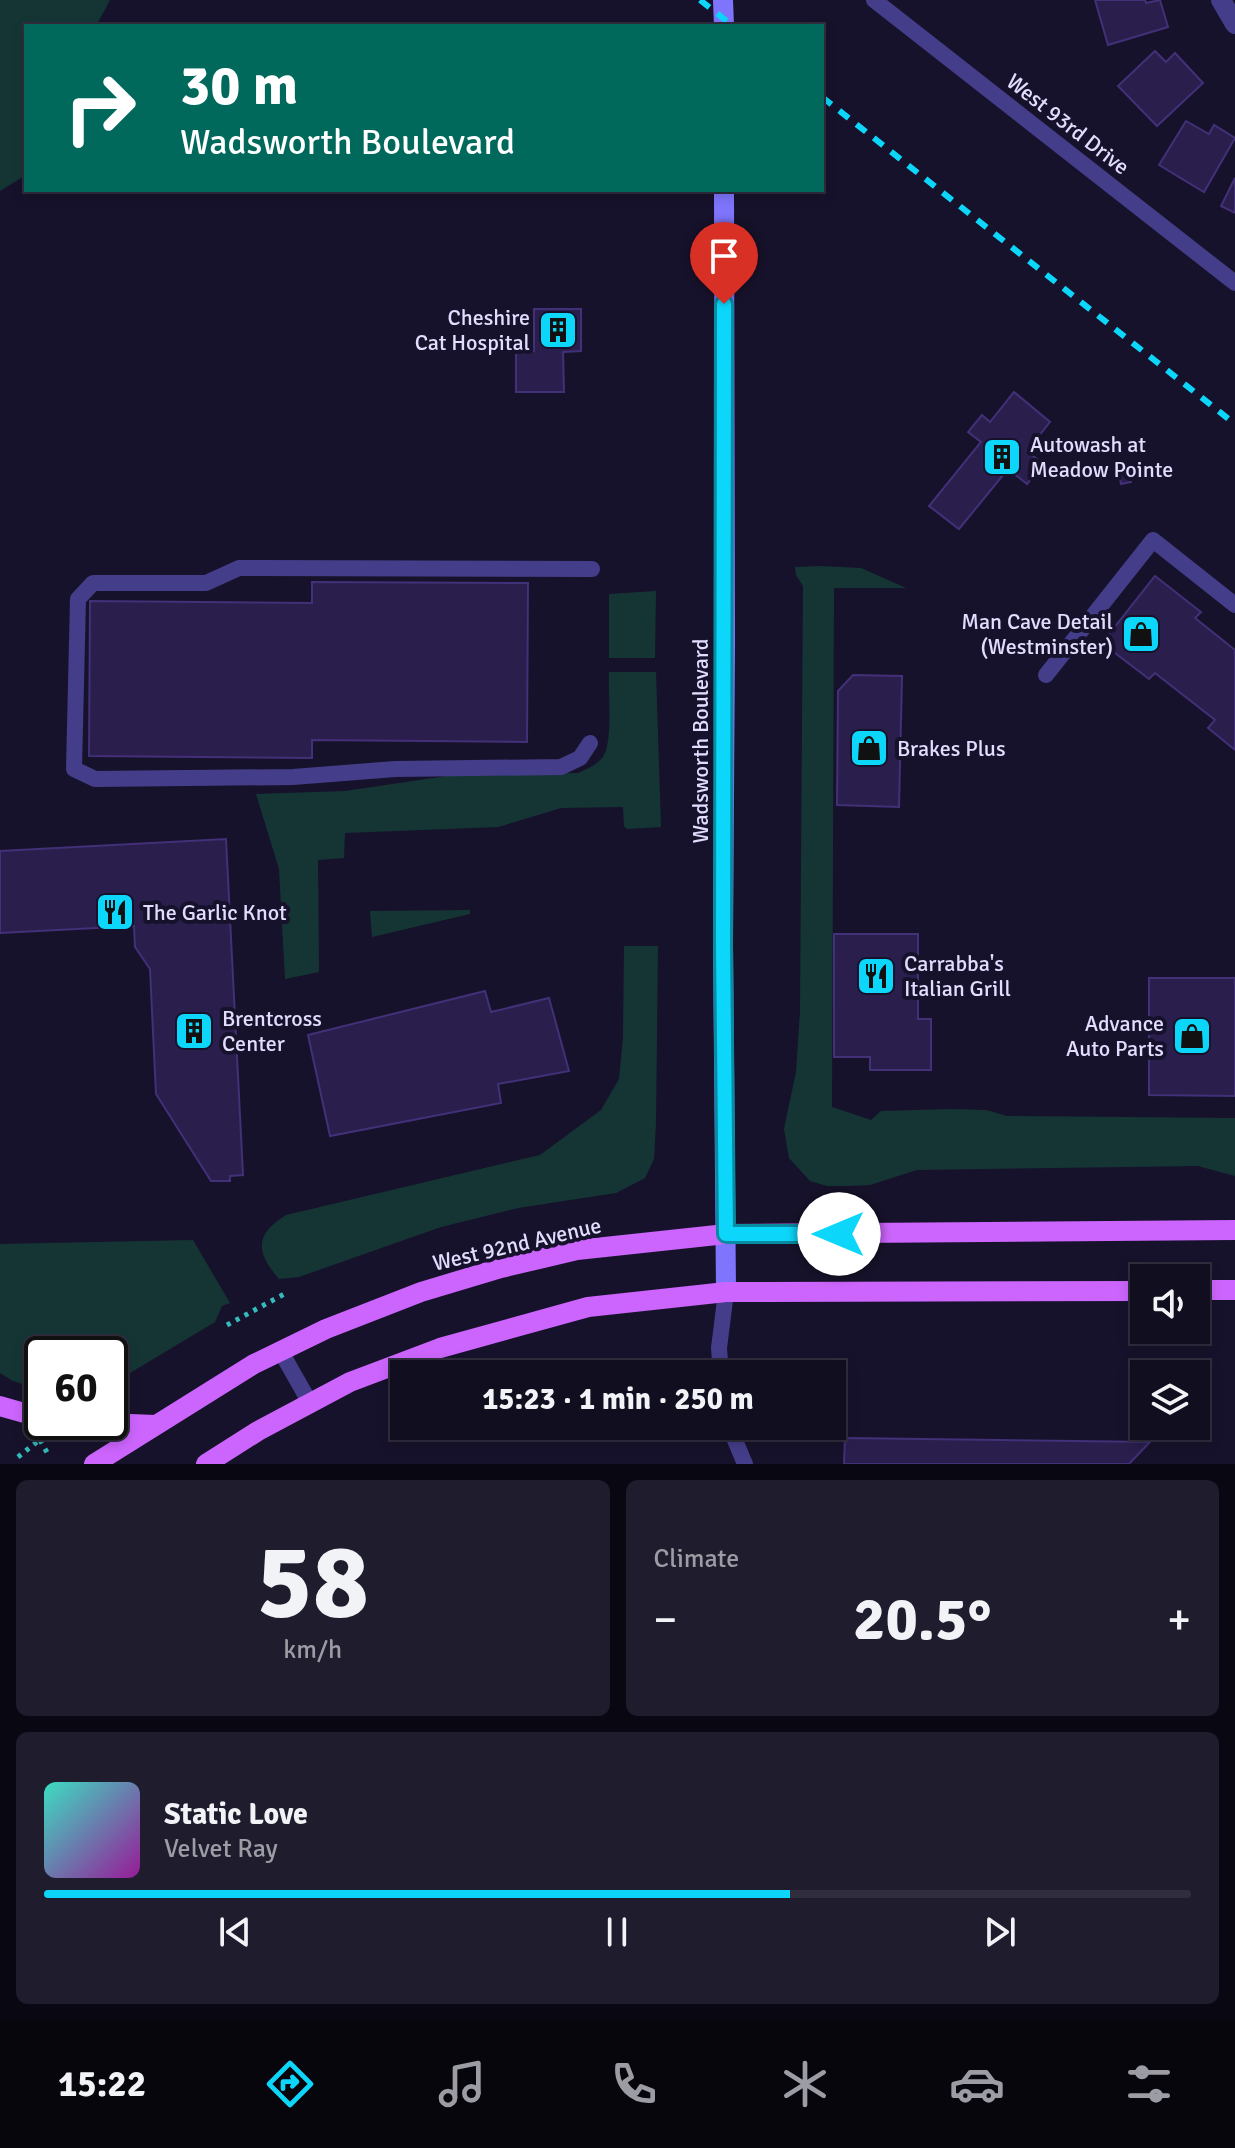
<!DOCTYPE html>
<html lang="en">
<head>
<meta charset="utf-8">
<style>
	:root { --surface:#110e20; --page:#1e1c2d; --text:#f1f3f6; --muted:#9c9ca5; --line:#302e3e; --accent:#0cd7fb }
	body { margin:0; font-family:Signika,sans-serif; background:var(--page); color:var(--text); height:100vh; display:flex; flex-direction:column; font-size:30px; white-space:nowrap }
	* { box-sizing:border-box; margin:0 }
	p { font-size:26px; color:var(--muted) }
	.icon { flex:none; width:44px; height:44px; fill:none; stroke:currentColor; stroke-width:2; stroke-linecap:round; stroke-linejoin:round }
	.map { position:relative; height:1464px; overflow:hidden }
	.panel { display:flex; flex-direction:column; gap:16px; padding:16px; background:#090812; flex:1 }
	.panel>* { flex:none }
	.banner { position:absolute; left:24px; top:24px; width:800px; height:168px; border-radius:0px; box-shadow:0 4px 12px #0003,0 0 0 2px var(--line); background:#00695c; color:#fff; overflow:hidden }
	.buttons { position:absolute; left:1130px; top:1264px; display:grid; gap:16px }
	.buttons a { display:grid; place-items:center; width:80px; height:80px; border-radius:0px; background:var(--surface); box-shadow:0 4px 12px #0003,0 0 0 2px var(--line); font-size:40px }
	.speed { position:absolute; left:24px; top:1336px; display:flex; gap:16px; font-size:40px; font-weight:700; text-align:center }
	.speed>* { display:grid; place-content:center; width:104px; height:104px; border-radius:50%; background:var(--surface); box-shadow:0 4px 12px #0003,0 0 0 2px var(--line); line-height:1 }
	.speed .limit { border:4px solid #111; border-radius:12px; background:#fff; color:#111 }
	.pin { position:absolute; display:grid; place-items:center; width:68px; height:68px; color:#fff; margin:-82px -34px; border-radius:50% 50% 50% 0; rotate:-45deg; box-shadow:0 0 8px #0007 }
	.pin .icon { rotate:45deg }
	.me { position:absolute; width:88px; margin:-44px; rotate:270deg; stroke-linejoin:round; filter:drop-shadow(0 0 6px #0008) }
	.turn { display:flex; align-items:center; gap:28px; height:168px; padding:0 24px; font-size:36px }
	.turn .icon { width:104px; height:104px; stroke-width:2.5 }
	.turn b { display:block; font-size:56px; line-height:68px }
	.big { font-size:60px; font-weight:800; line-height:1.1 }
	.panel .card { flex:1; display:flex; flex-direction:column; justify-content:center; gap:12px; min-width:0; padding:0 28px; border-radius:12px; background:var(--page) }
	.panel .dial { align-items:center; gap:0 }
	.dial b { font-size:104px; line-height:1 }
	.song { display:flex; align-items:center; gap:24px }
	.cover { width:96px; height:96px; border-radius:12px; background:linear-gradient(135deg,hsl(170 70% 55%),hsl(300 70% 35%)) }
	.played { height:8px; border-radius:4px; background:linear-gradient(90deg,var(--accent) 65%,var(--line) 65%) }
	.keys { display:flex; justify-content:space-around; direction:ltr }
	.heat { display:flex; justify-content:space-between; align-items:center; font-size:44px; direction:ltr }
	.panel .tiles { flex:1; display:grid; gap:16px; grid-template-columns:1fr 1fr }
	.card:last-child { grid-column:span 2 }
	.trip { position:absolute; left:390px; top:1360px; width:456px; height:80px; border-radius:0px; background:var(--surface); box-shadow:0 4px 12px #0003,0 0 0 2px var(--line); font-weight:800; line-height:80px; text-align:center }
	.tab-bar { display:flex; height:128px; justify-content:space-around; align-items:center; background:#07060d; color:var(--muted) }
	.tab-bar .icon { width:56px; height:56px }
	.tab-bar .active { color:var(--accent) }
	.tab-bar b { font-size:36px; color:var(--text) }
	.map>svg:first-child { display:block }
	.green { fill:#153535 }
	.building { fill:#2a1e4c; stroke:#423078; stroke-width:2 }
	.lines { fill:none; stroke-linecap:round; stroke-linejoin:round }
	.path { stroke:#33bcbb; stroke-width:5; stroke-dasharray:4 6; stroke-linecap:butt }
	.lane { stroke:#443e8a; stroke-width:16 }
	.street { stroke:#443e8a; stroke-width:20 }
	.secondary { stroke:#7f75fd; stroke-width:20 }
	.primary { stroke:#cc65fd; stroke-width:20 }
	.rail { stroke:#0cd7fb; stroke-width:6; stroke-dasharray:12 10; stroke-linecap:butt }
	.route-casing { stroke:#088ca3; stroke-width:20 }
	.route { stroke:#0cd7fb; stroke-width:14 }
	.labels { text-anchor:middle; dominant-baseline:central; stroke-width:8; stroke-linejoin:round; paint-order:stroke }
	.street-label { font-size:22px; fill:#e2ddfe; stroke:#17122b }
	.poi-label { font-size:22px; fill:#e2ddfe; stroke:#17122b; text-anchor:start }
</style>
</head>
<body>
<div class="map">
<svg width="1235" height="1464" viewBox="0 0 1235 1464">
	<rect width="100%" height="100%" fill="#17122b"/>
	<path class="green" d="M 0,0 L 110,0 L 96,26 L 26,26 L 26,175 L 0,191 Z
		M 819,566 L 861,568 L 906,588 L 834,588 L 832,1107 L 871,1120 L 881,1111 L 950,1109 L 986,1110 L 1007,1116 L 1235,1118 L 1235,1176 L 1198,1166 L 917,1170 L 870,1185 L 849,1186 L 827,1186 L 810,1181 L 789,1158 L 784,1129 L 796,1072 L 800,1011 L 803,586 L 796,575 L 795,567 Z
		M 656,591 L 655,658 L 609,658 L 609,594 Z
		M 609,672 L 656,672 L 661,827 L 627,829 L 624,826 L 623,807 L 561,808 L 498,827 L 345,833 L 344,858 L 318,860 L 319,972 L 285,979 L 279,869 L 256,794 L 345,791 L 453,775 L 578,773 C 587,769 598,765 604,755 C 613,737 608,693 609,672 Z
		M 470,910 L 470,914 L 372,937 L 370,911 Z
		M 624,946 L 658,946 L 656,1123 L 654,1159 L 645,1178 L 616,1193 L 518,1208 L 441,1227 L 299,1277 L 279,1279 C 256,1252 254,1235 286,1215 L 540,1155 L 601,1110 L 619,1079 L 623,1038 Z
		M 193,1240 L 230,1303 L 222,1306 L 215,1322 L 110,1385 L 110,1354 L 42,1354 L 42,1390 L 13,1381 L 0,1373 L 0,1244 Z"/>
	<path class="building" d="M 1095,0 L 1145,0 L 1146,3 L 1160,0 L 1168,27 L 1108,45 Z
		M 1155,51 L 1166,62 L 1175,53 L 1203,83 L 1157,126 L 1118,86 Z
		M 1186,121 L 1209,134 L 1214,125 L 1235,138 L 1204,192 L 1159,165 Z
		M 1235,178 L 1235,213 L 1221,206 Z
		M 534,309 L 581,309 L 581,351 L 563,352 L 564,392 L 516,392 L 516,351 L 534,351 Z
		M 1014,392 L 1050,422 L 1027,451 L 1043,464 L 1027,484 L 1008,469 L 959,529 L 929,506 L 981,442 L 968,432 L 982,415 L 990,422 Z
		M 1129,470 L 1131,482 L 1121,484 L 1118,472 Z
		M 1155,576 L 1201,612 L 1195,618 L 1235,650 L 1235,750 L 1208,728 L 1215,720 L 1155,673 L 1149,679 L 1102,643 Z
		M 312,582 L 528,583 L 527,742 L 312,740 L 312,758 L 89,756 L 90,601 L 312,603 Z
		M 853,675 L 902,676 L 899,807 L 837,805 L 838,691 Z
		M 226,839 L 243,1175 L 230,1176 L 230,1181 L 211,1181 L 156,1094 L 150,969 L 135,947 L 134,926 L 0,933 L 0,851 Z
		M 834,934 L 918,934 L 918,1019 L 931,1019 L 931,1070 L 870,1070 L 870,1057 L 834,1057 Z
		M 1149,978 L 1235,978 L 1235,1096 L 1149,1095 Z
		M 485,991 L 491,1012 L 549,998 L 569,1071 L 498,1084 L 501,1103 L 330,1136 L 308,1035 Z
		M 845,1438 L 1150,1442 L 1129,1464 L 844,1464 Z"/>
	<g class="lines">
		<path class="path" d="M 227,1325 L 288,1292
			M 40,1440 L 48,1454
			M 18,1457 L 37,1442"/>
		<path class="lane" d="M 874,0 L 1235,283
			M 1046,675 L 1153,540 L 1235,605
			M 590,743 L 580,758 L 561,767 L 395,769 L 293,777 L 95,779 L 74,769 L 78,599 L 93,583 L 206,583 L 239,568 L 592,569
			M 280,1350 L 310,1403
			M 721,1374 L 719,1348 L 726,1292
			M 729,1426 L 745,1464"/>
		<path class="street" d="M 1221,0 L 1235,24"/>
		<path class="secondary" d="M 723,0 L 724,26
			M 724,190 L 725,642 L 723,944 L 726,1292"/>
		<path class="primary" d="M 1196,1290 L 1235,1290
			M 0,1406 L 42,1418
			M 80,1422 L 155,1425
			M 94,1464 L 254,1364 L 326,1329 L 421,1292 L 501,1268 L 577,1250 L 726,1234 L 1235,1230
			M 206,1464 L 258,1431 L 350,1382 L 440,1348 L 588,1307 L 726,1292 L 1144,1291"/>
		<path class="rail" d="M 700,0 L 733,26
			M 822,97 L 1235,424"/>
	</g>
	<g class="lines">
		<defs>
			<path id="route" d="M 724,304 L 723,944 L 726,1234 L 839,1234"/>
		</defs>
		<use href="#route" class="route-casing"/>
		<use href="#route" class="route"/>
	</g>
	<defs>
		<symbol id="building-square" viewBox="-11 -11 22 22"><rect x="-9" y="-9" width="18" height="18" rx="4" fill="#0cd7fb" stroke="#17122b"/><path d="M-4-6H4V6H1V3H-1V6H-4ZM-2.5-4.3h1.7v1.8h-1.7ZM.8-4.3h1.7v1.8H.8ZM-2.5-1h1.7V.8h-1.7ZM.8-1h1.7V.8H.8Z" fill="#111"/></symbol>
		<symbol id="shop-square" viewBox="-11 -11 22 22"><rect x="-9" y="-9" width="18" height="18" rx="4" fill="#0cd7fb" stroke="#17122b"/><path d="M-5-2.5h2.3a2.7 3.5 0 0 1 5.4 0H5L5.5 6h-11ZM-1.5-2.5h3a1.5 2.3 0 0 0-3 0Z" fill="#111"/></symbol>
		<symbol id="restaurant-square" viewBox="-11 -11 22 22"><rect x="-9" y="-9" width="18" height="18" rx="4" fill="#0cd7fb" stroke="#17122b"/><path d="M-5-6h1v4h1v-4h1v4h1v-4h1v5L-1.5 .5V6h-2V.5L-5-1ZM5-6V6H3V1.5H1.5Q1.5-4 5-6Z" fill="#111"/></symbol>
	</defs>
	<g fill-rule="evenodd">
		<use href="#building-square" x="536" y="308" width="44" height="44"/>
		<use href="#building-square" x="980" y="435" width="44" height="44"/>
		<use href="#shop-square" x="1119" y="612" width="44" height="44"/>
		<use href="#shop-square" x="847" y="726" width="44" height="44"/>
		<use href="#restaurant-square" x="93" y="890" width="44" height="44"/>
		<use href="#restaurant-square" x="854" y="954" width="44" height="44"/>
		<use href="#building-square" x="172" y="1009" width="44" height="44"/>
		<use href="#shop-square" x="1170" y="1014" width="44" height="44"/>
	</g>
	<g class="labels">
		<g class="street-label">
			<text transform="translate(1068 124) rotate(38)">West 93rd Drive</text>
			<text transform="translate(700 741) rotate(-90)">Wadsworth Boulevard</text>
			<text transform="translate(517 1244) rotate(-13)">West 92nd Avenue</text>
		</g>
		<g class="poi-label">
			<text x="530" y="317" text-anchor="end">Cheshire<tspan x="530" dy="25">Cat Hospital</tspan></text>
			<text x="1030" y="444">Autowash at<tspan x="1030" dy="25">Meadow Pointe</tspan></text>
			<text x="1113" y="621" text-anchor="end">Man Cave Detail<tspan x="1113" dy="25">(Westminster)</tspan></text>
			<text x="897" y="748">Brakes Plus</text>
			<text x="143" y="912">The Garlic Knot</text>
			<text x="904" y="963">Carrabba's<tspan x="904" dy="25">Italian Grill</tspan></text>
			<text x="222" y="1018">Brentcross<tspan x="222" dy="25">Center</tspan></text>
			<text x="1164" y="1023" text-anchor="end">Advance<tspan x="1164" dy="25">Auto Parts</tspan></text>
		</g>
	</g>
</svg>
<div class="buttons">
<a><svg class="icon" aria-label="sound" viewBox="0 0 24 24"><path d="M4 9h4l5-4v14l-5-4H4zM17 9q2 3 0 6"/></svg></a>
<a><svg class="icon" aria-label="layers" viewBox="0 0 24 24"><path d="M12 4l9 5-9 5-9-5zM3 14l9 5 9-5"/></svg></a>
</div>
<div class="speed"><div class="limit">60</div></div>
<div class="pin" style="left:724px;top:304px;background:#d93025"><svg class="icon" aria-label="arrive" viewBox="0 0 24 24"><path d="M6 21V4h12l-3 4 3 4H6"/></svg></div>
<svg class="me" style="left:839px;top:1234px" viewBox="-20 -20 40 40"><circle r="19" fill="#fff"/><path d="M0-13L10 11 0 6-10 11z" fill="#0cd7fb"/></svg>
<div class="trip">15:23 · 1 min · 250 m</div>
<div class="banner">
<div class="turn"><svg class="icon" aria-label="right" viewBox="0 0 24 24"><path d="M7 20v-9h11M14 6l5 5-5 5"/></svg><div><b>30 m</b>Wadsworth Boulevard</div></div>
</div>
</div>
<section class="panel">
<div class="tiles">
<div class="card dial"><b>58</b><p>km/h</p></div>
<div class="card"><p>Climate</p>
<div class="heat"><a>−</a><b class="big">20.5°</b><a>+</a></div>
</div>
<div class="card">
<div class="song"><i class="cover"></i><div><b>Static Love</b><p>Velvet Ray</p></div></div>
<div class="played"></div>
<div class="keys"><svg class="icon" aria-label="previous" viewBox="0 0 24 24"><path d="M18 5L8 12l10 7zM5 5v14"/></svg><svg class="icon" aria-label="pause" viewBox="0 0 24 24"><path d="M8 5v14M16 5v14"/></svg><svg class="icon" aria-label="next" viewBox="0 0 24 24"><path d="M6 5l10 7-10 7zM19 5v14"/></svg></div>
</div>
</div>
</section>
<nav class="tab-bar">
<b>15:22</b>
<svg class="icon active" aria-label="directions" viewBox="0 0 24 24"><path d="M12 3l9 9-9 9-9-9zM9 14v-3h6M13 9l2 2-2 2"/></svg>
<svg class="icon" aria-label="music" viewBox="0 0 24 24"><path d="M9 18V5l10-2v13"/><circle cx="6" cy="18" r="3"/><circle cx="16" cy="16" r="3"/></svg>
<svg class="icon" aria-label="phone" viewBox="0 0 24 24"><path d="M5 4h4l2 5-3 2q2 4 5 5l2-3 5 2v4C11 20 4 13 5 4z"/></svg>
<svg class="icon" aria-label="climate" viewBox="0 0 24 24"><path d="M12 3v18M4 7l16 10M4 17L20 7"/></svg>
<svg class="icon" aria-label="car" viewBox="0 0 24 24"><path d="M5 17H2v-5l4-1 3-4h7l3 4 3 1v5h-3M9 17h6M6 11h13"/><circle cx="7" cy="17" r="2"/><circle cx="17" cy="17" r="2"/></svg>
<svg class="icon" aria-label="filters" viewBox="0 0 24 24"><path d="M4 7h16M4 17h16"/><circle cx="9" cy="7" r="2"/><circle cx="15" cy="17" r="2"/></svg>
</nav>
</body>
</html>
